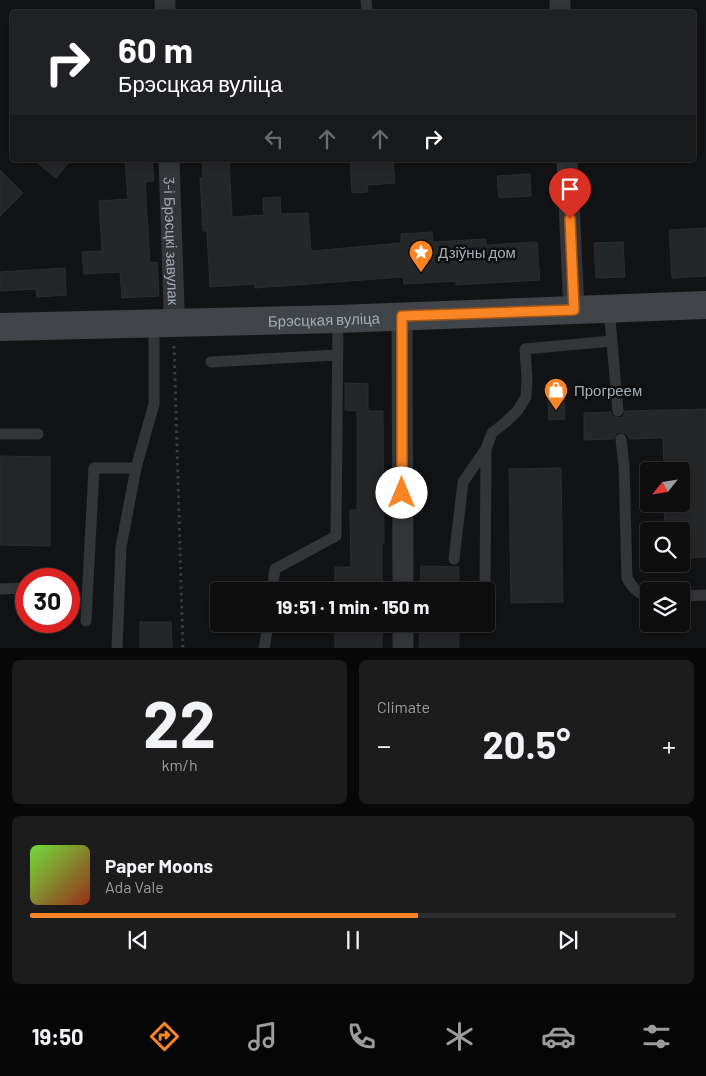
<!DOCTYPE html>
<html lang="en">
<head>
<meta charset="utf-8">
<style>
	:root { --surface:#0e0e0f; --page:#1c1c1d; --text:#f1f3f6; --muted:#9b9c9e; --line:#2e2e2f; --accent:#fa8524 }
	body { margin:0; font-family:Barlow,sans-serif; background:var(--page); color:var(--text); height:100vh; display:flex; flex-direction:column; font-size:19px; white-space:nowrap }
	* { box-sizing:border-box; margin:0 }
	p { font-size:16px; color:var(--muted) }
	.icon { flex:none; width:28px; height:28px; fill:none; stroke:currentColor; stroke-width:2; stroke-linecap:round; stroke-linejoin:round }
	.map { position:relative; height:648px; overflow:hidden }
	.side { display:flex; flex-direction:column; gap:12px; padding:12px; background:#080808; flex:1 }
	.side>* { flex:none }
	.guide { position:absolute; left:10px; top:10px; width:686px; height:152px; border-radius:5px; box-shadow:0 2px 8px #0003,0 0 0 1px var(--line); background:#202124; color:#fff; overflow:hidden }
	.needle { width:32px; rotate:240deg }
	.fabs { position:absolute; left:640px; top:462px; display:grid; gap:10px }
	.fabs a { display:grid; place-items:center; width:50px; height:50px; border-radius:5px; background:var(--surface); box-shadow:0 2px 8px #0003,0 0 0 1px var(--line); font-size:25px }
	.speed { position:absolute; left:15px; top:568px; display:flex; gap:10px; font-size:25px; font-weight:700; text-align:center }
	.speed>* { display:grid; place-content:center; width:65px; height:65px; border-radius:50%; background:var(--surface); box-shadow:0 2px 8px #0003,0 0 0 1px var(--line); line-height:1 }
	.speed .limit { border:8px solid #d22; background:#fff; color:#111 }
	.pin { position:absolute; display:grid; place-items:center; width:42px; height:42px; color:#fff; margin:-51px -21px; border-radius:50% 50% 50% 0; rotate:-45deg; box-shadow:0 0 5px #0007 }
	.pin .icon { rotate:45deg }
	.me { position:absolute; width:55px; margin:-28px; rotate:0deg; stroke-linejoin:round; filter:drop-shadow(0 0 4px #0008) }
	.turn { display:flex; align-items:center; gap:18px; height:105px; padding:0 25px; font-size:22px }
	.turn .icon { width:65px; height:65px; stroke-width:2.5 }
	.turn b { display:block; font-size:35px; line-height:42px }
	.lanes { display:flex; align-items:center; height:48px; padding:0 25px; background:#0003; justify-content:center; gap:25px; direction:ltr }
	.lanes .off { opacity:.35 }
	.big { font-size:38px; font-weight:700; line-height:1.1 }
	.side .tile { flex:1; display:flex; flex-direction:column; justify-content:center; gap:8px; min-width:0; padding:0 18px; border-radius:8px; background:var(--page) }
	.side .dial { align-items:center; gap:0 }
	.dial b { font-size:65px; line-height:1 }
	.song { display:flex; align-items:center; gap:15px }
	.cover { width:60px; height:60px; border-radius:8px; background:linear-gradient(135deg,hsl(100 70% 55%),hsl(10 70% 35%)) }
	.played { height:5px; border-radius:2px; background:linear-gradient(90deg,var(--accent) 60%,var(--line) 60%) }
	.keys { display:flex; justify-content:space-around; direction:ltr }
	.heat { display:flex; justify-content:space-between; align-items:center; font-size:28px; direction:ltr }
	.side .tiles { flex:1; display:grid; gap:12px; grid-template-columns:1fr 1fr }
	.tile:last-child { grid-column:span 2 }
	.trip { position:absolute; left:210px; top:582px; width:285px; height:50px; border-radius:5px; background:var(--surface); box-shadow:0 2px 8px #0003,0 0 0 1px var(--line); font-weight:700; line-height:50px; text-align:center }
	.tab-bar { display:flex; height:80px; justify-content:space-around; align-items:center; background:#060606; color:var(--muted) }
	.tab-bar .icon { width:35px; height:35px }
	.tab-bar .current { color:var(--accent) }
	.tab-bar b { font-size:22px; color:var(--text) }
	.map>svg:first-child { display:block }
	.building { fill:#252628; stroke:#2c2d30 }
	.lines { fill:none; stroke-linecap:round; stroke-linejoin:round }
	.path { stroke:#393c40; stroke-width:3; stroke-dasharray:2.5 4; stroke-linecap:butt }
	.lane { stroke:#333539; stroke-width:11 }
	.street { stroke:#333539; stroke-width:21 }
	.secondary { stroke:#414549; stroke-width:28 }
	.route-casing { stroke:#a25617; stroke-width:12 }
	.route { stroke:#fa8524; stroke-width:9 }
	.labels { text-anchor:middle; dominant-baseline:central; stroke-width:5; stroke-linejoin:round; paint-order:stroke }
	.street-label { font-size:15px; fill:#a3acb5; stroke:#0d0e0f }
	.poi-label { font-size:15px; fill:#a3acb5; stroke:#0d0e0f; text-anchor:start }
</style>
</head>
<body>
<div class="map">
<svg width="706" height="649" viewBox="0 0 706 649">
	<rect width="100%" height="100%" fill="#121314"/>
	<path class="building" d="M 34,160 L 71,160 L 56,178 Z
		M 125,160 L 152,160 L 154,181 L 145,182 L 150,263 L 157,262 L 159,296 L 122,298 L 120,272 L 84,274 L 82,252 L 102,251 L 99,201 L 128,199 Z
		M 202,160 L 229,160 L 232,217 L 264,215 L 263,198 L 280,197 L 281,214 L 308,213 L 311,251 L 401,243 L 401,234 L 432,232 L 433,242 L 486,239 L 486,245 L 537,242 L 540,280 L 456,285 L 456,281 L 404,284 L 403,277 L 255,288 L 255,284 L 210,287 L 207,231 L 203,231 L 200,178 L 203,177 Z
		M 350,160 L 393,160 L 395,183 L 367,185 L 368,192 L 352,193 Z
		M 0,170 L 23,193 L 0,216 Z
		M 530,174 L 531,196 L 499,198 L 497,176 Z
		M 706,228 L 706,276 L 672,278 L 669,230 Z
		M 623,242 L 625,277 L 596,278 L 594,243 Z
		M 65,268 L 66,295 L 37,297 L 36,289 L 0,291 L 0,272 Z
		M 345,383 L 368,384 L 368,411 L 383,411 L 384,543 L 382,543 L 382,591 L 335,591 L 335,567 L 351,567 L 350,510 L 357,510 L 357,411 L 345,410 Z
		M 564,398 L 565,419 L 549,420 L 548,399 Z
		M 706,409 L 706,557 L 681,559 L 681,531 L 665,531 L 664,504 L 681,504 L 681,471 L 664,471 L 663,438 L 629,439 L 627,434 L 621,432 L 616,433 L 614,439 L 584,440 L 584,413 L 611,412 L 612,416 L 618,418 L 623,417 L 625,411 Z
		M 0,456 L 50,457 L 50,546 L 0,545 Z
		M 561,468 L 563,602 L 511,603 L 509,469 Z
		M 421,566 L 459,567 L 459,591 L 420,591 Z
		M 140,622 L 171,622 L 172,649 L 140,649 Z
		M 335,624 L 382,624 L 382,649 L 335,649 Z
		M 420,624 L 459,624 L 459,649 L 419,649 Z"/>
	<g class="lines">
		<path class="path" d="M 174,346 L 183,649"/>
		<path class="lane" d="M 366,0 L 367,12
			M 609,308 L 618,411
			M 211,362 L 337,355
			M 0,434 L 38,434
			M 621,439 L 624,466 L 627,578 C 632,588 638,593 649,597
			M 454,559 L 463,482 L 486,449
			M 0,589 L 25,588
			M 272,591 L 275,569 L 336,536 L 338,319
			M 485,591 L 486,449 L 492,433 L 506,422 L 518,410 L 526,397 L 527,378 L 525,349 L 611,341
			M 681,596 L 706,595
			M 86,621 L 94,468 L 136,468
			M 117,649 L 121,547 L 136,468 L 154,404 L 154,323
			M 264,649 L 268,624"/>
		<g class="street">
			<path d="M 165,0 L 165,12"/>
			<path d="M 560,0 L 560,12"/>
			<path id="s1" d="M 169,160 L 174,307 L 172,323"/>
			<path d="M 567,160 L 574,310"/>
			<path d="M 402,317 L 403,591"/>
			<path d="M 403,624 L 403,649"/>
		</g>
		<path class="secondary" id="s2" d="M 0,327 L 338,319 L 706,305"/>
	</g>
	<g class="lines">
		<defs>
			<path id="route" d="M 402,493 L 402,316 L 574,310 L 570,219"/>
		</defs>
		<use href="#route" class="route-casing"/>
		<use href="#route" class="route"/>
	</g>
	<defs>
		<symbol id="sight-pin" viewBox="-11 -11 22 30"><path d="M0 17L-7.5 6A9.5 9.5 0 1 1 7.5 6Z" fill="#fa8524" stroke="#0d0e0f"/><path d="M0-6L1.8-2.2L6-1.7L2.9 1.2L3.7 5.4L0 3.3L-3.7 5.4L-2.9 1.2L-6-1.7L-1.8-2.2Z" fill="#fff"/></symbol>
		<symbol id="shop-pin" viewBox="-11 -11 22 30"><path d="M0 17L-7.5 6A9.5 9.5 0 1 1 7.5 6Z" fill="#fa8524" stroke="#0d0e0f"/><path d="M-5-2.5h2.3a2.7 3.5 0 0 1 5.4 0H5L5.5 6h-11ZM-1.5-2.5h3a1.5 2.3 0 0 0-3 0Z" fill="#fff"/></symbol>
	</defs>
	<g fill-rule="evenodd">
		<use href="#sight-pin" x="407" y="238" width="28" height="38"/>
		<use href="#shop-pin" x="542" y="376" width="28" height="38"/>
	</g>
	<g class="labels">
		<g class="street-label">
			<text stroke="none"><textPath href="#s1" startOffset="81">3-і Брэсцкі завулак</textPath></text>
			<text stroke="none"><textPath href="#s2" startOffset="324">Брэсцкая вуліца</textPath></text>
		</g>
		<g class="poi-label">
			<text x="438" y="252">Дзіўны дом</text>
			<text x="574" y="390">Прогреем</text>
		</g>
	</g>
</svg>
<div class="fabs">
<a><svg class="needle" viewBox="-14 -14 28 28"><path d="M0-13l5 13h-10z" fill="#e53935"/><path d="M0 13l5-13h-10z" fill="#9b9c9e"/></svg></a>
<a><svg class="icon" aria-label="search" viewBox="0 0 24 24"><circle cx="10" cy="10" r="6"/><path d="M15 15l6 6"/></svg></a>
<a><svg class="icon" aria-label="layers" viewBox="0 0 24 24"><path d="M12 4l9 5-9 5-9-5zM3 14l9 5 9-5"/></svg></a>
</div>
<div class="speed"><div class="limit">30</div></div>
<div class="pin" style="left:570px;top:219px;background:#d93025"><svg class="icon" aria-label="arrive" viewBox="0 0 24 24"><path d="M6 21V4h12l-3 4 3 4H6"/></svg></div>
<svg class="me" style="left:402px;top:493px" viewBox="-20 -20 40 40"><circle r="19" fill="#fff"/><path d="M0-13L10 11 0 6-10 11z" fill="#fa8524"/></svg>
<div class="trip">19:51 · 1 min · 150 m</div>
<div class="guide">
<div class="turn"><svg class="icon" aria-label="right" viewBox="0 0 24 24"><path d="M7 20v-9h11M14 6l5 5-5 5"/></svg><div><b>60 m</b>Брэсцкая вуліца</div></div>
<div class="lanes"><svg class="icon off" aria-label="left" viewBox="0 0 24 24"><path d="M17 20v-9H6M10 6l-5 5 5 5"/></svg><svg class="icon off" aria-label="ahead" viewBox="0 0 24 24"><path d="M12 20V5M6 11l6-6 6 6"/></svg><svg class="icon off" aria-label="ahead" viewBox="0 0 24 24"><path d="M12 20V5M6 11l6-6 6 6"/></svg><svg class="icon" aria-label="right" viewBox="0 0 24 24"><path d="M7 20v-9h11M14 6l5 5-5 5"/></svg></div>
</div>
</div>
<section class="side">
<div class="tiles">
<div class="tile dial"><b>22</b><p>km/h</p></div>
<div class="tile"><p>Climate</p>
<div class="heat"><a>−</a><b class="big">20.5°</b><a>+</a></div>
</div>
<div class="tile">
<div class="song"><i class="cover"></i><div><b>Paper Moons</b><p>Ada Vale</p></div></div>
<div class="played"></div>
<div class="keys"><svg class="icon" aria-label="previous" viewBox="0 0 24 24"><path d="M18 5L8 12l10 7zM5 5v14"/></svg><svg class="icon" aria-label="pause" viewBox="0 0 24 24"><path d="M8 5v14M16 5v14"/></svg><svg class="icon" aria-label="next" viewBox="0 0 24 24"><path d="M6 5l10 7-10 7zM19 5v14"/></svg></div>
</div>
</div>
</section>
<nav class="tab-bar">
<b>19:50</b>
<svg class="icon current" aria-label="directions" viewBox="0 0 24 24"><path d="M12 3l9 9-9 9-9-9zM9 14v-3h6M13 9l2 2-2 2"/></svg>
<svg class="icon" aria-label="music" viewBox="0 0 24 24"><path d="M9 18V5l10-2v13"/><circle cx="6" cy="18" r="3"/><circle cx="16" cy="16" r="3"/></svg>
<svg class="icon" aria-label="phone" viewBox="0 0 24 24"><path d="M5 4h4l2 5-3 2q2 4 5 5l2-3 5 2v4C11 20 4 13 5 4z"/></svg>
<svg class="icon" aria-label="climate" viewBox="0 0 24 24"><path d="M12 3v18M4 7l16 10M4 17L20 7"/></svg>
<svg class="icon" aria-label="car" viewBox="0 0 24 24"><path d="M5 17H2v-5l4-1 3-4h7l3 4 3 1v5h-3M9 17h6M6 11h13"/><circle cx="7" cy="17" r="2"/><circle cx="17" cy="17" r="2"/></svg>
<svg class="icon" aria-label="filters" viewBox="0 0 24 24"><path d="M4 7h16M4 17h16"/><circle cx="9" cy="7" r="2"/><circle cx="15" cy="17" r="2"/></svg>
</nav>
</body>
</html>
